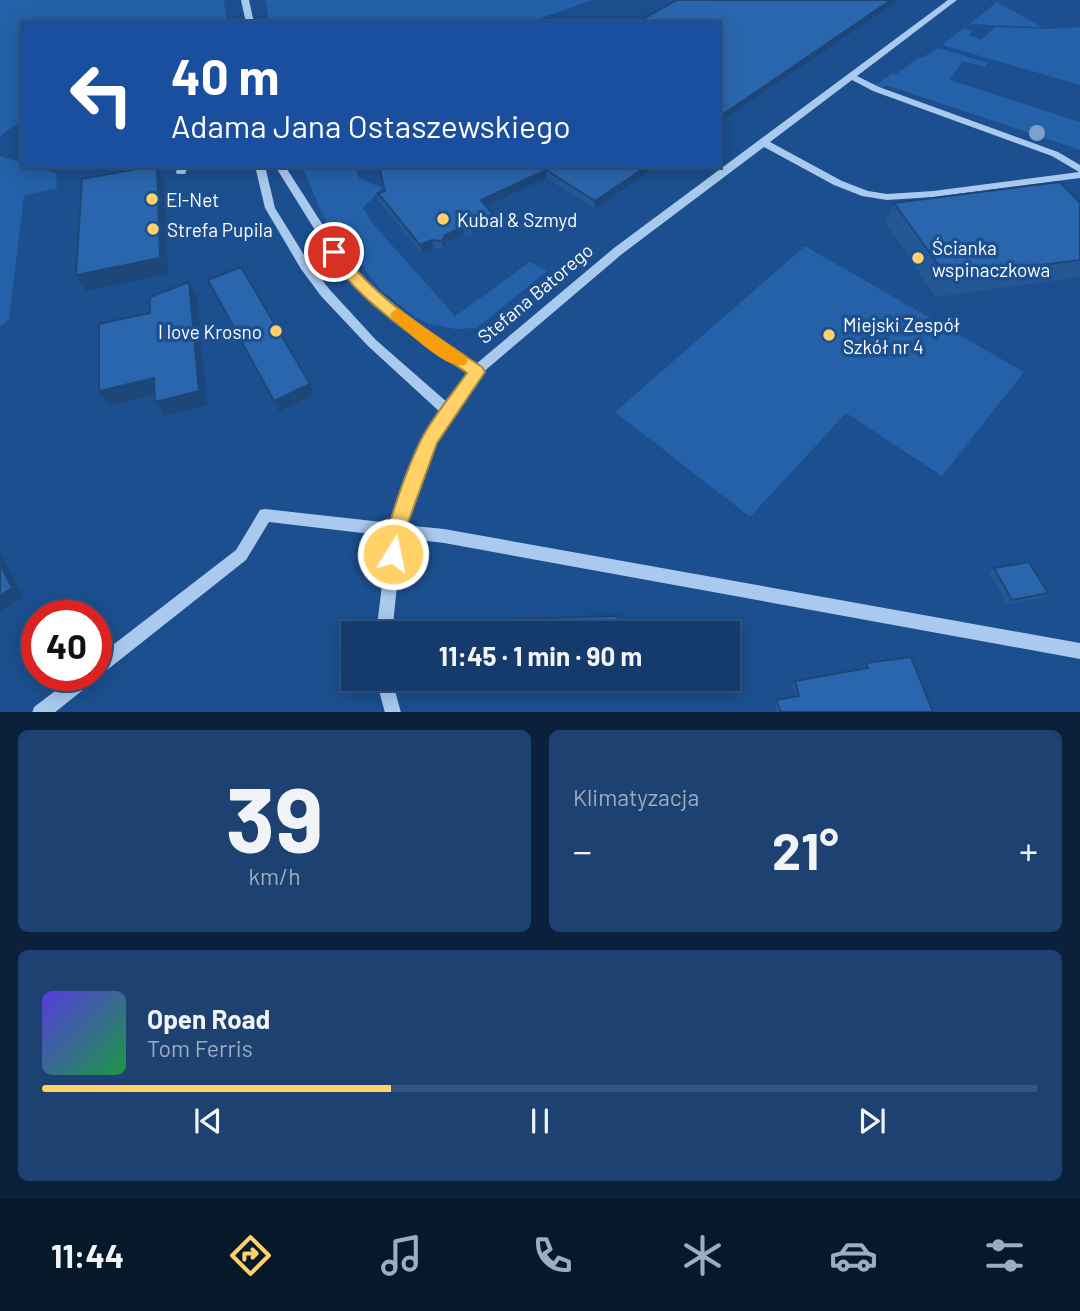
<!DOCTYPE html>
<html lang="pl">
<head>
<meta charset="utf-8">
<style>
	:root { --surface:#143b6b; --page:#1d4271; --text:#f1f3f6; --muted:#9dadc1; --line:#33557e; --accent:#ffd166 }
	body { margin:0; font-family:Barlow,sans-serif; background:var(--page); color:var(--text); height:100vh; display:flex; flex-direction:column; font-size:26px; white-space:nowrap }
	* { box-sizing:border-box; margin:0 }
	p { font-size:23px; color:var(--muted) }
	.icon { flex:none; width:38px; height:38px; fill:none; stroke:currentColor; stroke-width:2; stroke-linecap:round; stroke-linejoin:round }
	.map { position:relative; height:712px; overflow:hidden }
	.sheet { display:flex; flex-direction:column; gap:18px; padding:18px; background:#0b203b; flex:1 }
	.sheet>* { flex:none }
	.top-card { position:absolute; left:21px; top:21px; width:700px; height:147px; border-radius:0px; box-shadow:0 4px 18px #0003,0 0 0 2px var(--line); background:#1a4fa0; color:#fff; overflow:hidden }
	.speed { position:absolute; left:21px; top:600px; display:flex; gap:14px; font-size:35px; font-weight:700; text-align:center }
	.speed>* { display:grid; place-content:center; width:91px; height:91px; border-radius:50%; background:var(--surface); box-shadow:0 4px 18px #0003,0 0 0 2px var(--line); line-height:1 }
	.speed .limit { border:10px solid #d22; background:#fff; color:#111 }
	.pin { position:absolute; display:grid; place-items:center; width:60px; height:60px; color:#fff; margin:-30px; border:4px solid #fff; border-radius:50%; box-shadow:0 2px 7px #0007 }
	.me { position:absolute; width:77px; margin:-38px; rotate:10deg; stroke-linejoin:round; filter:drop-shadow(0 0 5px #0008) }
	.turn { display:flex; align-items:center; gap:24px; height:147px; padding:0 35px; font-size:32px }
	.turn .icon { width:91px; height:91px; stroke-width:2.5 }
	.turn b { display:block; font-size:49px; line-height:60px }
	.big { font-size:52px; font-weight:700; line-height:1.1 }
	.sheet .widget { flex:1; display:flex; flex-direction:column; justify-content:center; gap:10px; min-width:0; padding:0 24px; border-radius:10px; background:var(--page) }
	.sheet .dial { align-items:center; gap:0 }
	.dial b { font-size:91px; line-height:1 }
	.song { display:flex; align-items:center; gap:21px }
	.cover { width:84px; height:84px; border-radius:10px; background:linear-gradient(135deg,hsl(250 70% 55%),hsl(140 70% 35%)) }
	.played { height:7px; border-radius:4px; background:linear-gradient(90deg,var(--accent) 35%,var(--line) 35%) }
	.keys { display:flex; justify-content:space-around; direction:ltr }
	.heat { display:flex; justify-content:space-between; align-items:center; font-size:38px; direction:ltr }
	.sheet .tiles { flex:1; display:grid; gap:18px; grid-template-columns:1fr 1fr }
	.widget:last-child { grid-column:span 2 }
	.trip { position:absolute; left:341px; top:621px; width:399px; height:70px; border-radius:0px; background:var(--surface); box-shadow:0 4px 18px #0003,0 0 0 2px var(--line); font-weight:700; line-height:70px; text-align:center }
	.tabs { display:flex; height:112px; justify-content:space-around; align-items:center; background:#08182b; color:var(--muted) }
	.tabs .icon { width:49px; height:49px }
	.tabs .on { color:var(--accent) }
	.tabs b { font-size:32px; color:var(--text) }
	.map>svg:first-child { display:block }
	.green { fill:#2461a8 }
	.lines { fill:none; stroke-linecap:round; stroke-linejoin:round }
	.minor { fill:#a9c9ee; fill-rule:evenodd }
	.tree { fill:#7ea0ca }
	.wall { fill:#245895 }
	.shaded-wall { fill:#1d4779 }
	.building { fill:#2a66ad; stroke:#1d4779; stroke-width:2 }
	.route { fill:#ffd166; stroke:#a68842; stroke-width:2 }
	.slow { fill:#f59e0b }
	.poi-dot { fill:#ffd166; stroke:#1b4f8f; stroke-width:2.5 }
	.labels { text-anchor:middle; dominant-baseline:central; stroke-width:7; stroke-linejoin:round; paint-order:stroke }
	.poi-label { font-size:19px; fill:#fff; stroke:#1b4f8f; text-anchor:start }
	.street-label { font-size:19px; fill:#fff; stroke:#1b4f8f }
</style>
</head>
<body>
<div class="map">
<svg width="1080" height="713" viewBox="0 0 1080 713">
	<rect width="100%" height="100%" fill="#1b4f8f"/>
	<path class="green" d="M 0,0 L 224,0 L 227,23 L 23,23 L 23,120 L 0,136 Z
		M 266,0 L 592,0 L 528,23 L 269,23 Z
		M 997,2 L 1042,27 L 969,24 Z
		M 995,27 L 1050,29 L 1080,27 L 1080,85 L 942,45 L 964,28 L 972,31 L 969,35 L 981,40 Z
		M 938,48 L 988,63 L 985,67 L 962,61 L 950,80 L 1080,122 L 1080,150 L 886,85 L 882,88 L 876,85 L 892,73 L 896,74 L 919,57 L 922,58 Z
		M 0,156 L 23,163 L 23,166 L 33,166 L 56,173 L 57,189 L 24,195 L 9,319 L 0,327 Z
		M 302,166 L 354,166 L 359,178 L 382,188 L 363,208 L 373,224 L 455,316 L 530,262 L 547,271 L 477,328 L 455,329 L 429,324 L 416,318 L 381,290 L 324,218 Z
		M 805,246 L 1024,372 L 942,476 L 846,413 L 750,517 L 615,412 Z"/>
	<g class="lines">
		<path class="minor" d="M 241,0 L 249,0 L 254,23 L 246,23 Z
			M 948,0 L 957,0 L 857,76 L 879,87 L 1058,152 L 1080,165 L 1080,178 L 933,197 L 887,200 L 862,196 L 834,185 L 764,147 L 622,254 L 481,374 L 436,442 L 404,525 L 444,529 L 1080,643 L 1080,659 L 444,543 L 402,538 L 392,634 L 376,634 L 388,536 L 269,522 L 246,560 L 102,674 L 96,676 L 95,676 L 93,682 L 54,713 L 32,713 L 34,707 L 75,676 L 96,676 L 96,658 L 236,550 L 260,510 L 265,509 L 391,523 L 423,440 L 441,413 L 368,346 L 321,296 L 301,269 L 265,208 L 255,166 L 265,166 L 275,208 L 309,263 L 330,290 L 376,340 L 448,403 L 469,372 L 431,349 L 343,275 L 275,166 L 285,166 L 351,269 L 439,343 L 476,364 L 614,248 ZM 852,80 L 873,91 L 1052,156 L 1079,172 L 933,191 L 887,194 L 868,191 L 842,181 L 770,142 Z
			M 109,166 L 131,166 C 126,171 114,171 109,166 Z
			M 178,166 L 188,166 L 185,174 L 177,174 L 176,172 Z
			M 376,679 L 392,679 L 401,713 L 385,713 Z"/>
	</g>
	<circle class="tree" cx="1037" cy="133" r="8"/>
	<path class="wall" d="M 379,166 L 657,166 L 595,209 L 546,178 L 486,206 L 493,214 L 494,222 L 476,230 L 473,236 L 464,235 L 446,242 L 443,249 L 433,248 L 421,253 L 379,201 L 378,193 L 384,191 Z
		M 894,203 L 1080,203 L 1080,277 L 936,297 L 886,222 Z
		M 208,280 L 314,395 L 279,412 Z
		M 994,568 L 1048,593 L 1042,598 L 1007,604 L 989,573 Z
		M 866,663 L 933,712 L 777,712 L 774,704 L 776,700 L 796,696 L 792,685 L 795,681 L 863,669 L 862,667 Z"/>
	<path class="shaded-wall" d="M 891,0 L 899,0 L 719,123 L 719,117 Z
		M 157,166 L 164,181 L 168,274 L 86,291 L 76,275 Z
		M 647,166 L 657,166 L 595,209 L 595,201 Z
		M 546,170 L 546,178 L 482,208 L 481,200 Z
		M 493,214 L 494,222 L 476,230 L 473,236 L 472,228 L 475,222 Z
		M 463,227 L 464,235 L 446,242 L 443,249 L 442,241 L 445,235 Z
		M 432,240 L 433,248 L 421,253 L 420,245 Z
		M 189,282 L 197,298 L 207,405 L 164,416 L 155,402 Z
		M 154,378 L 163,393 L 109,406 L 99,391 Z
		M 310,384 L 314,395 L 279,412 L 274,401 Z
		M 0,551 L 23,597 L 0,612 Z"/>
	<path class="building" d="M 677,0 L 891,0 L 719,117 L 719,23 L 636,23 Z
		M 153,166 L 157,166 L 160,258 L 76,275 L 82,179 Z
		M 379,166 L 647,166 L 595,201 L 546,170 L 481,200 L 493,214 L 475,222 L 472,228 L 463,227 L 445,235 L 442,241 L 432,240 L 420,245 L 378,193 L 385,191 Z
		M 1060,182 L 1080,203 L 1080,260 L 947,277 L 894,203 Z
		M 241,267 L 310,384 L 274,401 L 208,280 Z
		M 189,282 L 199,391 L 155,402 L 154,378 L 99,391 L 99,324 L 150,313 L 150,297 Z
		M 1029,562 L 1048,593 L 1012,600 L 994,568 Z
		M 0,564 L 12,588 L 0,596 Z
		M 618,616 L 620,634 L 514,634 L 514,619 Z
		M 911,657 L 933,712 L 781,712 L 776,700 L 799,696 L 795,681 L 868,668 L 866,663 Z"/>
	<path class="route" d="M 334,247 L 339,248 C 372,297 434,335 482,367 L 485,372 L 437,443 L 406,528 L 400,561 L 393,563 L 386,561 C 378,541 412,457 423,436 C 435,414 452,394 467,373 C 420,341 357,301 327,252 Z"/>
	<path class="slow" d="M 397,308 L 465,356 L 468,361 L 465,365 C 447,371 406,330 392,318 L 390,314 Z"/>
	<g class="poi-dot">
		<circle cx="152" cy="199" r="7"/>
		<circle cx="443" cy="219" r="7"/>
		<circle cx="153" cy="229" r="7"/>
		<circle cx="918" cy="258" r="7"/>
		<circle cx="276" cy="331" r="7"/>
		<circle cx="829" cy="335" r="7"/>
	</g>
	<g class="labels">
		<g class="poi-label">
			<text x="166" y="199">El-Net</text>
			<text x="457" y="219">Kubal &amp; Szmyd</text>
			<text x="167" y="229">Strefa Pupila</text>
			<text x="932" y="247">Ścianka<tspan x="932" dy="22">wspinaczkowa</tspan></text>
			<text x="843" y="324">Miejski Zespół<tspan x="843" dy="22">Szkół nr 4</tspan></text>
			<text x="262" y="331" text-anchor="end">I love Krosno</text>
		</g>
		<g class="street-label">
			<text transform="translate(535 293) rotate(-40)">Stefana Batorego</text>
		</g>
	</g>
</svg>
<div class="speed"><div class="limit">40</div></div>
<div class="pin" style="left:334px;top:252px;background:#d93025"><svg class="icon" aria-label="arrive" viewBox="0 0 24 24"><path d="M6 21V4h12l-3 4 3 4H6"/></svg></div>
<svg class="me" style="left:393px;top:554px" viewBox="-20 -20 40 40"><circle r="17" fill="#ffd166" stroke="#fff" stroke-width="3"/><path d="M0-11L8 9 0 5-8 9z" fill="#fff"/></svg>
<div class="trip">11:45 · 1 min · 90 m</div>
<div class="top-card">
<div class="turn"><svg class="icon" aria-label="left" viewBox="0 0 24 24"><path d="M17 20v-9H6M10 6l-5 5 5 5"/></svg><div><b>40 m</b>Adama Jana Ostaszewskiego</div></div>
</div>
</div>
<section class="sheet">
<div class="tiles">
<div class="widget dial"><b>39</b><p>km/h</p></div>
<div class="widget"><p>Klimatyzacja</p>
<div class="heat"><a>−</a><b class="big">21°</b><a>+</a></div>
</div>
<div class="widget">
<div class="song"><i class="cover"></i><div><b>Open Road</b><p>Tom Ferris</p></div></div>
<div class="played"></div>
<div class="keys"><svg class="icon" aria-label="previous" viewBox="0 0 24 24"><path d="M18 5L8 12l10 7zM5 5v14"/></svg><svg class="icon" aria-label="pause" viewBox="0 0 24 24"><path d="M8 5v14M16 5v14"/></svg><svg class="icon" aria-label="next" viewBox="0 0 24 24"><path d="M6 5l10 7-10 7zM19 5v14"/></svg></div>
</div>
</div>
</section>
<nav class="tabs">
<b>11:44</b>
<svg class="icon on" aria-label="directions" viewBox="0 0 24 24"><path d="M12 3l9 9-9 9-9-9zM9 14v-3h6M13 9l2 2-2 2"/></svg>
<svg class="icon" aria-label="music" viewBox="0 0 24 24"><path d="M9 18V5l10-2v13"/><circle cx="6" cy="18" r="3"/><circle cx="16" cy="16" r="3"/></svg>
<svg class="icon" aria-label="phone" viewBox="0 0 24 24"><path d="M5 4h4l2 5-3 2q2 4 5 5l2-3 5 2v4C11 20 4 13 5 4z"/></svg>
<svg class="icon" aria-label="climate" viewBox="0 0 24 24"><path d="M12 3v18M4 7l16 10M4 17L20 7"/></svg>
<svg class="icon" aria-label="car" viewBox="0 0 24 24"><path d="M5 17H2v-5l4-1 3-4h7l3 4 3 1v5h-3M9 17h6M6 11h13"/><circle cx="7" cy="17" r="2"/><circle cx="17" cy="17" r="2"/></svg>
<svg class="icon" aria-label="filters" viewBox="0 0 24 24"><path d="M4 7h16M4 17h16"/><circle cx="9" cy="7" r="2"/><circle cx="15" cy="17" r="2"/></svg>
</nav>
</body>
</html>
